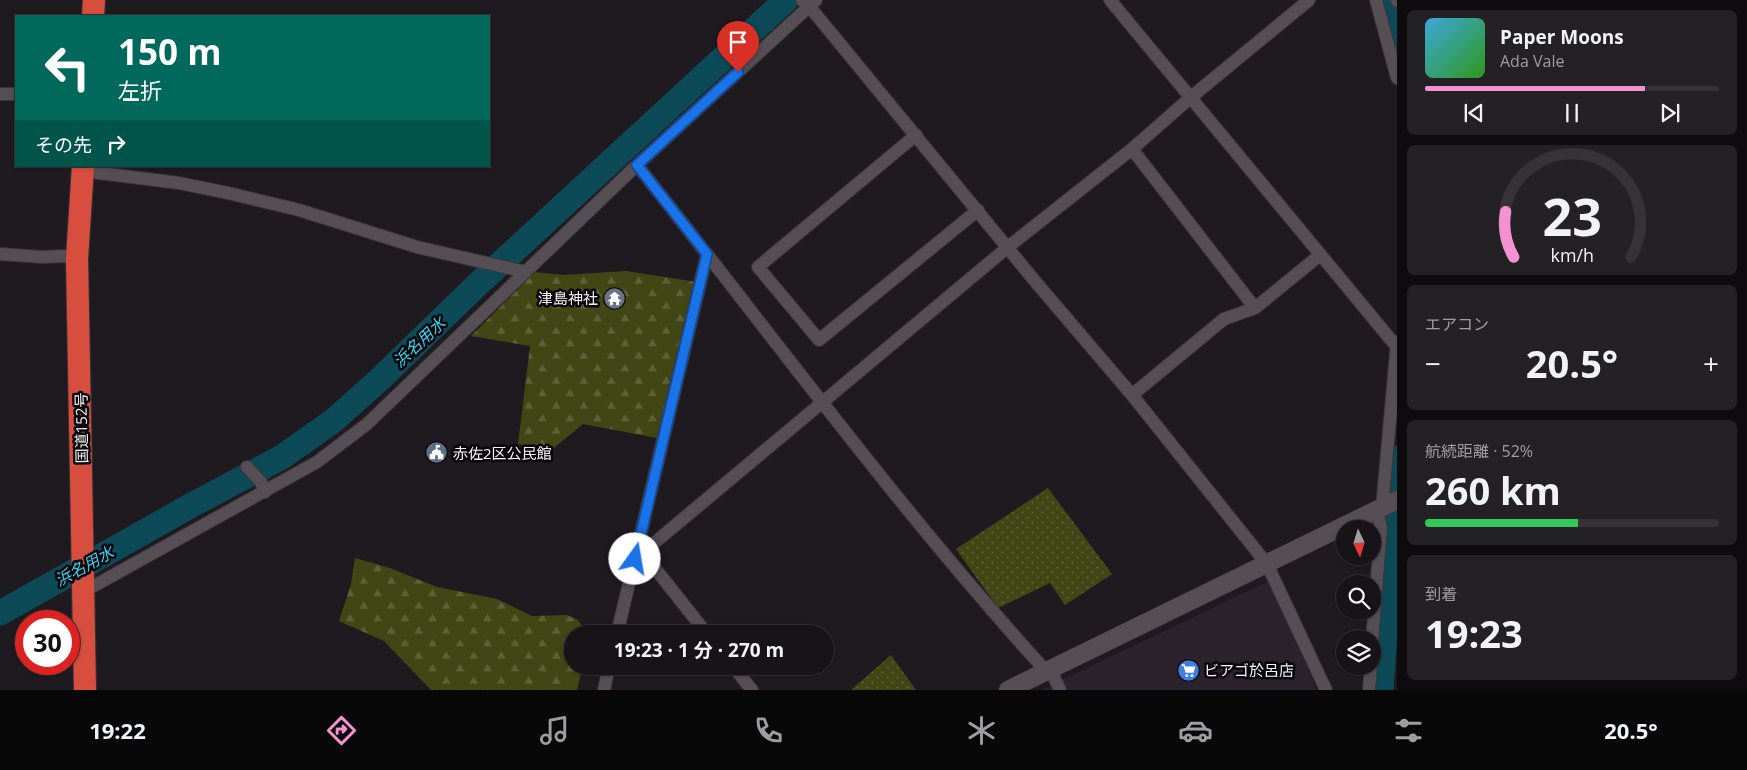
<!DOCTYPE html>
<html lang="ja">
<head>
<meta charset="utf-8">
<style>
	:root { --surface:#171417; --page:#242124; --text:#f1f3f6; --muted:#9e9ea1; --line:#363336; --accent:#f590d1 }
	body { margin:0; font-family:"Open Sans","Noto Sans JP",sans-serif; background:var(--page); color:var(--text); height:100vh; display:flex; flex-direction:column; font-size:19px; white-space:nowrap }
	* { box-sizing:border-box; margin:0 }
	p { font-size:16px; color:var(--muted) }
	.icon { flex:none; width:28px; height:28px; fill:none; stroke:currentColor; stroke-width:2; stroke-linecap:round; stroke-linejoin:round }
	.map { position:relative; flex:1; overflow:hidden }
	.side { display:flex; flex-direction:column; gap:10px; padding:10px; background:#0d0b0d; width:350px }
	.side>* { flex:none }
	.banner { position:absolute; left:15px; top:15px; width:475px; height:152px; border-radius:0px; box-shadow:0 1px 4px #0004,0 0 0 1px var(--line); background:#00695c; color:#fff; overflow:hidden }
	.needle { width:32px; rotate:176deg }
	.buttons { position:absolute; left:1336px; top:520px; display:grid; gap:10px }
	.buttons a { display:grid; place-items:center; width:45px; height:45px; border-radius:50%; background:var(--surface); box-shadow:0 1px 4px #0004,0 0 0 1px var(--line); font-size:25px }
	.speed { position:absolute; left:15px; top:610px; display:flex; gap:10px; font-size:25px; font-weight:700; text-align:center }
	.speed>* { display:grid; place-content:center; width:65px; height:65px; border-radius:50%; background:var(--surface); box-shadow:0 1px 4px #0004,0 0 0 1px var(--line); line-height:1 }
	.speed .limit { border:8px solid #d22; background:#fff; color:#111 }
	.pin { position:absolute; display:grid; place-items:center; width:42px; height:42px; color:#fff; margin:-51px -21px; border-radius:50% 50% 50% 0; rotate:-45deg; box-shadow:0 0 5px #0007 }
	.pin .icon { rotate:45deg }
	.me { position:absolute; width:55px; margin:-28px; rotate:13deg; stroke-linejoin:round; filter:drop-shadow(0 0 4px #0008) }
	.turn { display:flex; align-items:center; gap:18px; height:105px; padding:0 20px; font-size:22px }
	.turn .icon { width:65px; height:65px; stroke-width:2.5 }
	.turn b { display:block; font-size:35px; line-height:42px }
	.then { display:flex; align-items:center; height:48px; padding:0 20px; background:#0003; gap:10px; font-size:19px }
	.big { font-size:38px; font-weight:700; line-height:1.1 }
	.side .widget { flex:1; display:flex; flex-direction:column; justify-content:center; gap:8px; min-width:0; padding:0 18px; border-radius:8px; background:var(--page) }
	.side .dial { align-items:center; gap:0 }
	.dial svg { height:130px; overflow:visible; fill:none; stroke:var(--line); stroke-width:7; stroke-linecap:round; text-anchor:middle }
	.dial text { fill:var(--text); stroke:none }
	.song { display:flex; align-items:center; gap:15px }
	.cover { width:60px; height:60px; border-radius:8px; background:linear-gradient(135deg,hsl(200 70% 55%),hsl(110 70% 35%)) }
	.played { height:5px; border-radius:2px; background:linear-gradient(90deg,var(--accent) 75%,var(--line) 75%) }
	.keys { display:flex; justify-content:space-around; direction:ltr }
	.heat { display:flex; justify-content:space-between; align-items:center; font-size:28px; direction:ltr }
	.charge { height:8px; border-radius:4px; background:linear-gradient(90deg,#34c759 52%,var(--line) 0) }
	.trip { position:absolute; left:564px; top:625px; width:270px; height:50px; border-radius:25px; background:var(--surface); box-shadow:0 1px 4px #0004,0 0 0 1px var(--line); font-weight:700; line-height:50px; text-align:center }
	.menu { display:flex; height:80px; justify-content:space-around; align-items:center; background:#090809; color:var(--muted) }
	.menu .icon { width:35px; height:35px }
	.menu .on { color:var(--accent) }
	.menu b { font-size:22px; color:var(--text) }
	main { display:flex; flex:1; min-height:0 }
	.map>svg:first-child { display:block }
	.built { fill:#2b222b }
	.grass { fill:url(#grass-dots) }
	.forest { fill:url(#forest-firs) }
	.lines { fill:none; stroke-linecap:round; stroke-linejoin:round }
	.river { stroke:#0d4a58; stroke-width:25 }
	.street-casing { stroke:#393539; stroke-width:14 }
	.secondary-casing { stroke:#393539; stroke-width:19 }
	.highway-casing { stroke:#393539; stroke-width:24 }
	.street { stroke:#554f55; stroke-width:12 }
	.secondary { stroke:#554f55; stroke-width:18 }
	.highway { stroke:#d74d3e; stroke-width:22 }
	.route-casing { stroke:#114b97; stroke-width:12 }
	.route { stroke:#1a73e8; stroke-width:9 }
	.labels { text-anchor:middle; dominant-baseline:central; stroke-width:5; stroke-linejoin:round; paint-order:stroke }
	.poi-label { font-size:15px; fill:#f7f4f7; stroke:#080608; text-anchor:start }
	.street-label { font-size:15px; fill:#f7f4f7; stroke:#080608 }
	.water-label { font-size:16px; font-style:italic; fill:#35d5f9; stroke:#080608 }
</style>
</head>
<body>
<main>
<div class="map">
<svg width="1397" height="690" viewBox="0 0 1397 690">
	<defs>
		<pattern id="grass-dots" width="8" height="8" patternUnits="userSpaceOnUse" patternTransform="scale(1.25)"><rect width="8" height="8" fill="#414615"/><path d="M2 2h.1M6 6h.1" fill="none" stroke="#5d6138" stroke-width="1.8" stroke-linecap="round"/></pattern>
		<pattern id="forest-firs" width="22" height="20" patternUnits="userSpaceOnUse" patternTransform="scale(1.25)"><rect width="22" height="20" fill="#414615"/><path d="M5 1l3.5 6h-7zM16 11l3.5 6h-7z" fill="#5d6138"/></pattern>
	</defs>
	<rect width="100%" height="100%" fill="#1f1a1f"/>
	<path class="built" d="M 1269,581 L 1317,690 L 1041,690 Z"/>
	<path class="grass" d="M 1048,488 L 1112,574 L 1065,605 L 1050,583 L 998,608 L 956,549 Z
		M 891,655 L 916,690 L 851,690 Z"/>
	<path class="forest" d="M 626,271 L 697,282 L 662,439 L 583,424 L 549,452 L 518,444 L 530,346 L 471,336 L 535,272 L 563,275 Z
		M 355,558 L 390,568 L 437,587 L 497,599 L 532,616 L 567,615 L 578,620 L 586,634 L 572,634 L 572,666 L 583,666 L 577,690 L 431,690 L 384,641 L 339,621 L 351,584 Z"/>
	<g class="lines">
		<path class="river" d="M 1386,0 L 1397,46
			M 0,613 L 190,506 L 282,457 L 333,421 L 379,380 L 476,286 L 786,0
			M 1381,690 L 1397,458"/>
		<defs>
			<path id="street" d="M 802,0 L 809,6 L 1034,280 L 1132,395 L 1267,564 L 1326,690
				M 1110,0 L 1396,346
				M 1376,0 L 1397,78
				M 1397,0 L 1397,1
				M 0,94 L 16,94
				M 916,135 L 758,267 L 819,340 L 978,210
				M 1132,149 L 1255,308
				M 637,165 C 772,335 900,511 1046,671 L 1053,675 L 1060,690
				M 83,171 L 179,183 L 228,193 L 299,210 L 417,247 L 526,272
				M 0,254 L 42,257 L 68,256 L 77,259
				M 1132,395 L 1224,319 L 1255,308 L 1320,255
				M 247,467 L 261,482 L 265,492
				M 1382,508 L 1397,342
				M 83,592 L 317,462 L 367,424 L 637,165 L 816,0
				M 617,634 L 707,254
				M 707,634 L 650,562 L 635,559 L 1008,247 L 1132,149 L 1190,98 L 1309,0
				M 1372,641 L 1381,528 L 1377,510
				M 733,666 L 752,690
				M 604,690 L 609,666
				M 1369,690 L 1371,666"/>
			<path id="secondary" d="M 1008,690 L 1397,500"/>
			<path id="highway" d="M 93,16 L 94,0
				M 83,166 L 77,259 L 85,690"/>
		</defs>
		<use href="#street" class="street-casing"/>
		<use href="#secondary" class="secondary-casing"/>
		<use href="#highway" class="highway-casing"/>
		<use href="#street" class="street"/>
		<use href="#secondary" class="secondary"/>
		<use href="#highway" class="highway"/>
	</g>
	<g class="lines">
		<defs>
			<path id="route" d="M 635,559 L 707,254 L 637,165 L 738,72"/>
		</defs>
		<use href="#route" class="route-casing"/>
		<use href="#route" class="route"/>
	</g>
	<defs>
		<symbol id="temple-disc" viewBox="-11 -11 22 22"><circle r="9.5" fill="#6b7280" stroke="#080608"/><path d="M0-6L5-2H3V0L6.5 2.5H4V6H1.5V3h-3V6H-4V2.5H-6.5L-3 0V-2H-5Z" fill="#fff"/></symbol>
		<symbol id="civic-disc" viewBox="-11 -11 22 22"><circle r="9.5" fill="#5c6f8a" stroke="#080608"/><path d="M-.6-6.5H3V-4.5H.6V-3L4-1V1h2V6H-6V1h2V-1L-.6-3ZM-1.2 2.5V6h2.4V2.5Z" fill="#fff"/></symbol>
		<symbol id="supermarket-disc" viewBox="-11 -11 22 22"><circle r="9.5" fill="#3f7fe0" stroke="#080608"/><path d="M-6-5.5h2.5l.6 2H6L4.5 2H-2.5L-4.4-4H-6ZM-1.5 3.2a1.3 1.3 0 1 0 .1 0ZM3 3.2a1.3 1.3 0 1 0 .1 0Z" fill="#fff"/></symbol>
	</defs>
	<g fill-rule="evenodd">
		<use href="#temple-disc" x="602" y="286" width="25" height="25"/>
		<use href="#civic-disc" x="424" y="440" width="25" height="25"/>
		<use href="#supermarket-disc" x="1176" y="658" width="25" height="25"/>
	</g>
	<g class="labels">
		<g class="poi-label">
			<text x="598" y="298" text-anchor="end">津島神社</text>
			<text x="453" y="453">赤佐2区公民館</text>
			<text x="1204" y="670">ビアゴ於呂店</text>
		</g>
		<g class="street-label">
			<text transform="translate(81 428) rotate(-91)">国道152号</text>
		</g>
		<g class="water-label">
			<text transform="translate(419 342) rotate(-43)">浜名用水</text>
			<text transform="translate(84 566) rotate(-29)">浜名用水</text>
		</g>
	</g>
</svg>
<div class="buttons">
<a><svg class="needle" viewBox="-14 -14 28 28"><path d="M0-13l5 13h-10z" fill="#e53935"/><path d="M0 13l5-13h-10z" fill="#9e9ea1"/></svg></a>
<a><svg class="icon" aria-label="search" viewBox="0 0 24 24"><circle cx="10" cy="10" r="6"/><path d="M15 15l6 6"/></svg></a>
<a><svg class="icon" aria-label="layers" viewBox="0 0 24 24"><path d="M12 4l9 5-9 5-9-5zM3 14l9 5 9-5"/></svg></a>
</div>
<div class="speed"><div class="limit">30</div></div>
<div class="pin" style="left:738px;top:72px;background:#d93025"><svg class="icon" aria-label="arrive" viewBox="0 0 24 24"><path d="M6 21V4h12l-3 4 3 4H6"/></svg></div>
<svg class="me" style="left:635px;top:559px" viewBox="-20 -20 40 40"><circle r="19" fill="#fff"/><path d="M0-13L10 11 0 6-10 11z" fill="#1a73e8"/></svg>
<div class="trip">19:23 · 1 分 · 270 m</div>
<div class="banner">
<div class="turn"><svg class="icon" aria-label="left" viewBox="0 0 24 24"><path d="M17 20v-9H6M10 6l-5 5 5 5"/></svg><div><b>150 m</b>左折</div></div>
<div class="then">その先<svg class="icon" aria-label="right" viewBox="0 0 24 24"><path d="M7 20v-9h11M14 6l5 5-5 5"/></svg></div>
</div>
</div>
<section class="side">
<div class="widget">
<div class="song"><i class="cover"></i><div><b>Paper Moons</b><p>Ada Vale</p></div></div>
<div class="played"></div>
<div class="keys"><svg class="icon" aria-label="previous" viewBox="0 0 24 24"><path d="M18 5L8 12l10 7zM5 5v14"/></svg><svg class="icon" aria-label="pause" viewBox="0 0 24 24"><path d="M8 5v14M16 5v14"/></svg><svg class="icon" aria-label="next" viewBox="0 0 24 24"><path d="M6 5l10 7-10 7zM19 5v14"/></svg></div>
</div>
<div class="widget dial"><svg viewBox="0 0 100 80">
<path d="M14 69A42 42 0 1 1 86 69"/>
<path d="M14 69A42 42 0 0 1 9 41" stroke="#f590d1"/>
<text x="50" y="56" font-size="32" font-weight="700">23</text>
<text x="50" y="72" font-size="11">km/h</text>
</svg></div>
<div class="widget"><p>エアコン</p>
<div class="heat"><a>−</a><b class="big">20.5°</b><a>+</a></div>
</div>
<div class="widget"><p>航続距離 · 52%</p><b class="big">260 km</b><div class="charge"></div></div>
<div class="widget"><p>到着</p><b class="big">19:23</b></div>
</section>
</main>
<nav class="menu">
<b>19:22</b>
<svg class="icon on" aria-label="directions" viewBox="0 0 24 24"><path d="M12 3l9 9-9 9-9-9zM9 14v-3h6M13 9l2 2-2 2"/></svg>
<svg class="icon" aria-label="music" viewBox="0 0 24 24"><path d="M9 18V5l10-2v13"/><circle cx="6" cy="18" r="3"/><circle cx="16" cy="16" r="3"/></svg>
<svg class="icon" aria-label="phone" viewBox="0 0 24 24"><path d="M5 4h4l2 5-3 2q2 4 5 5l2-3 5 2v4C11 20 4 13 5 4z"/></svg>
<svg class="icon" aria-label="climate" viewBox="0 0 24 24"><path d="M12 3v18M4 7l16 10M4 17L20 7"/></svg>
<svg class="icon" aria-label="car" viewBox="0 0 24 24"><path d="M5 17H2v-5l4-1 3-4h7l3 4 3 1v5h-3M9 17h6M6 11h13"/><circle cx="7" cy="17" r="2"/><circle cx="17" cy="17" r="2"/></svg>
<svg class="icon" aria-label="filters" viewBox="0 0 24 24"><path d="M4 7h16M4 17h16"/><circle cx="9" cy="7" r="2"/><circle cx="15" cy="17" r="2"/></svg>
<b>20.5°</b>
</nav>
</body>
</html>
